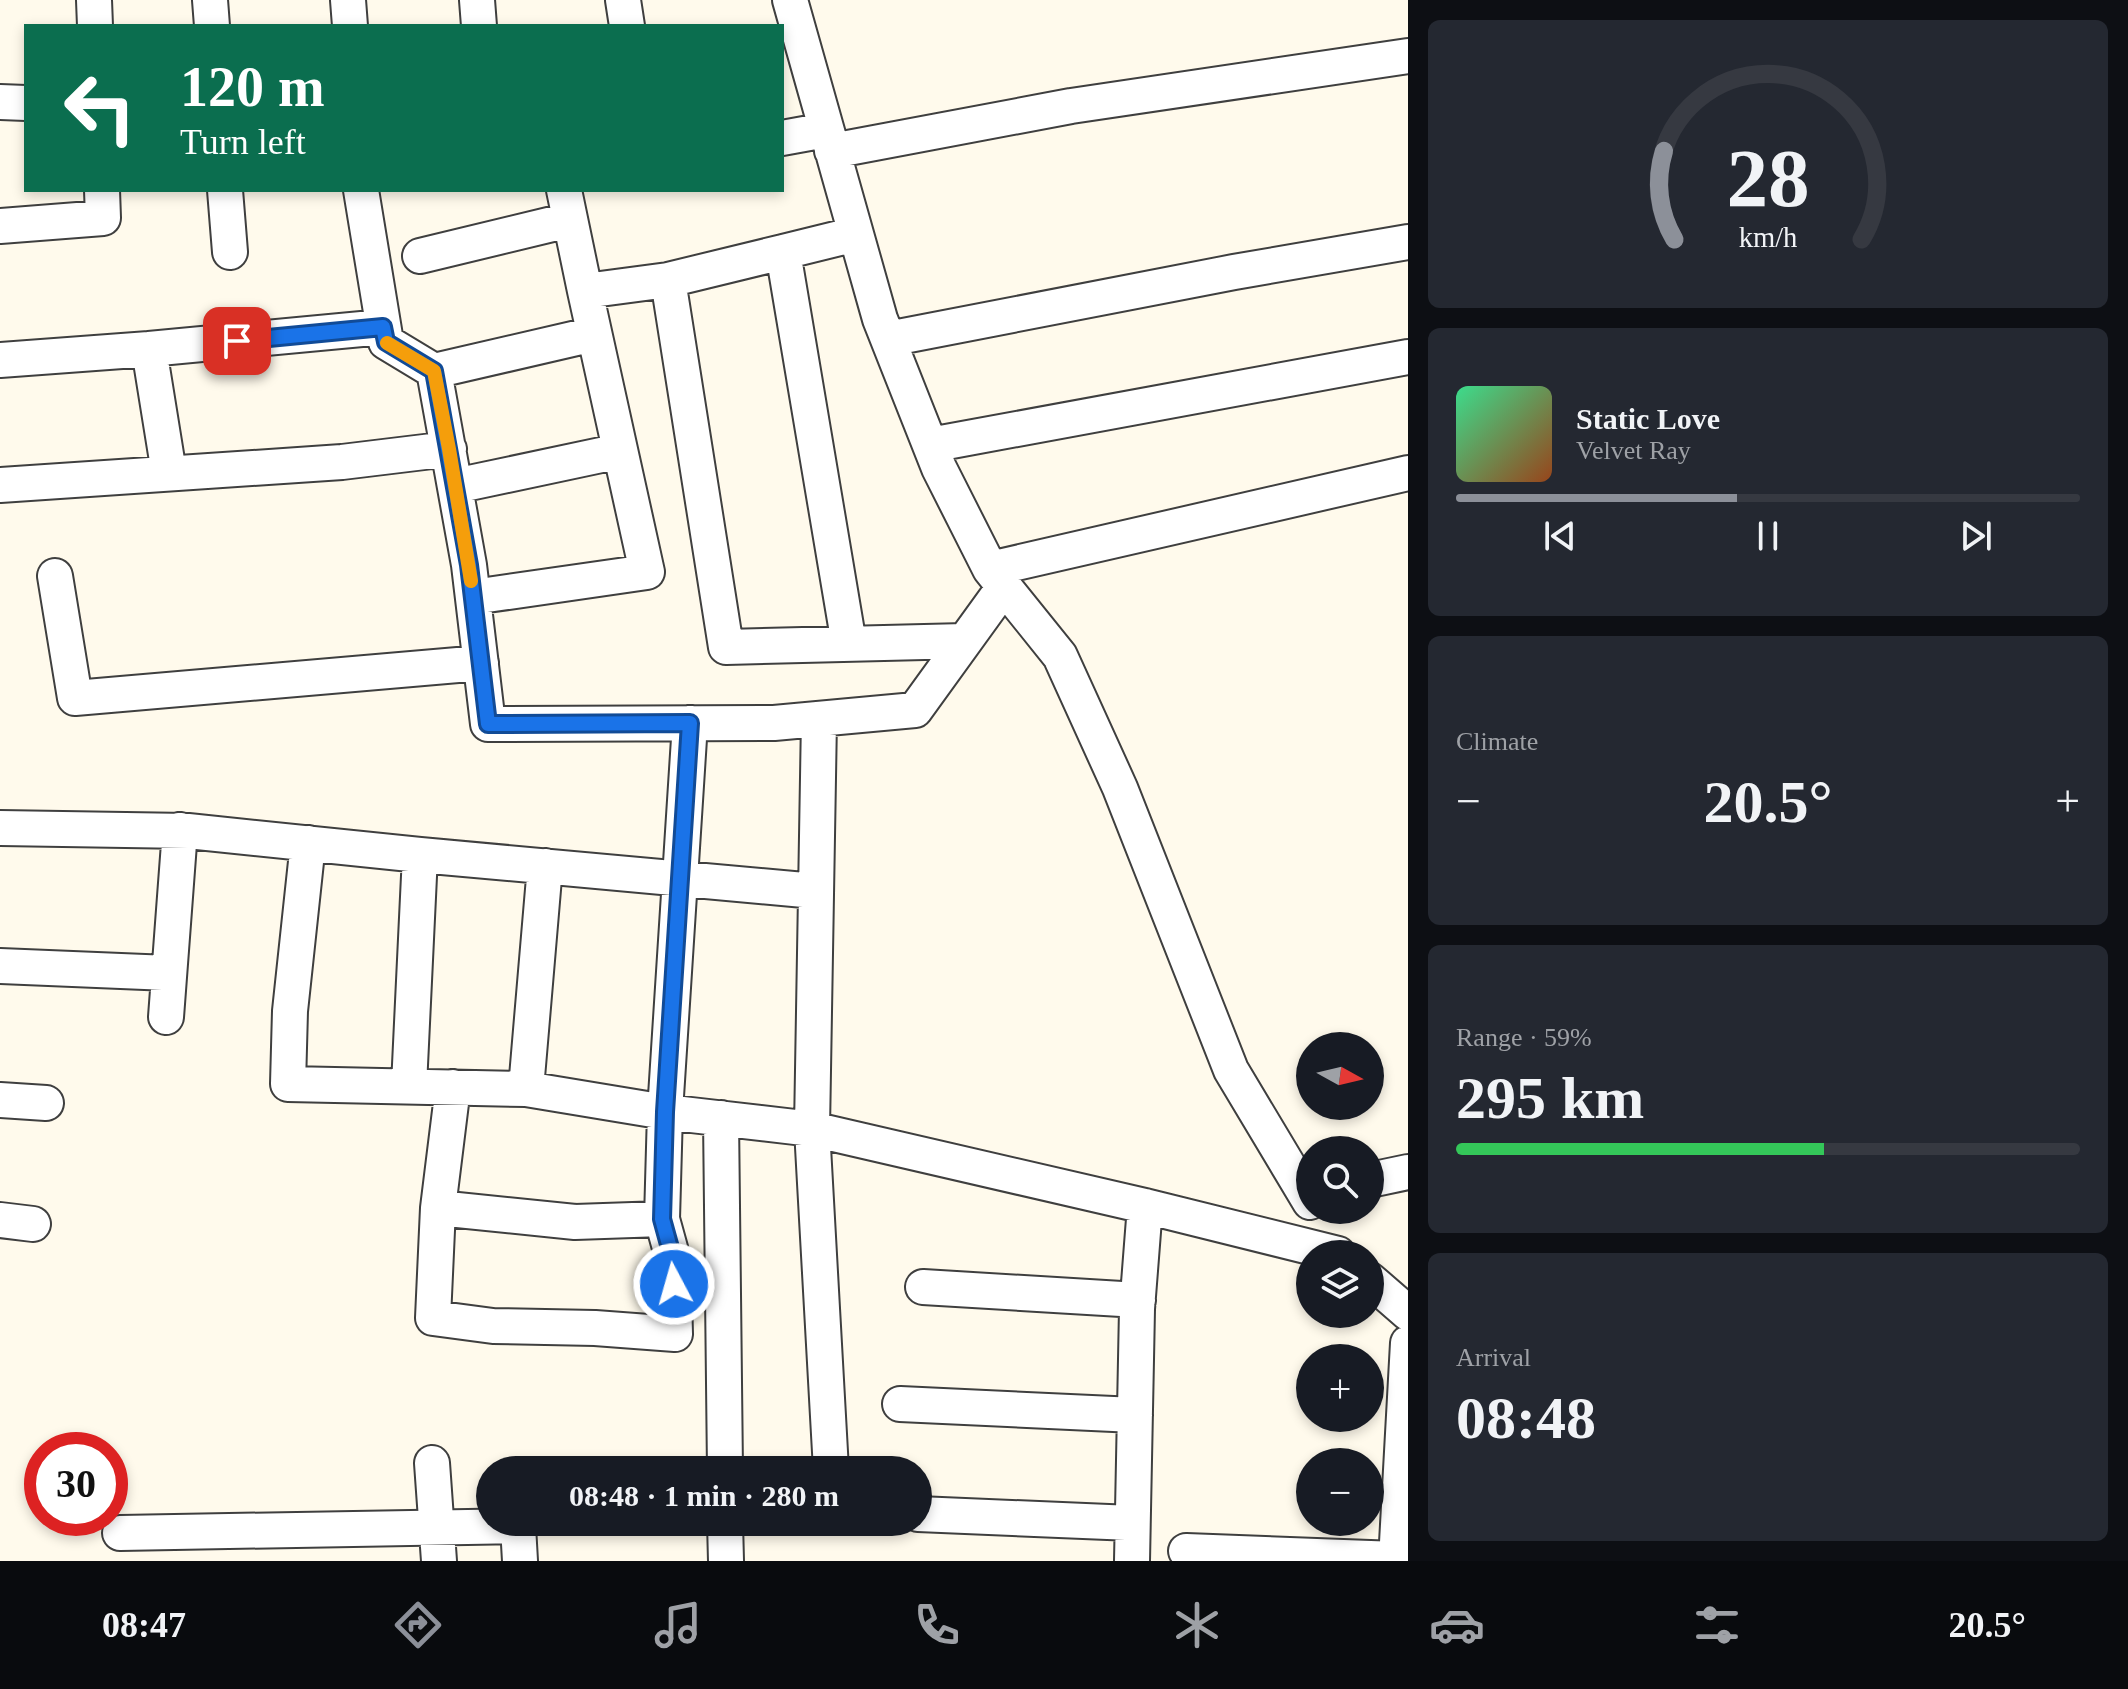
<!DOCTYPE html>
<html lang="en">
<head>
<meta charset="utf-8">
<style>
	:root { --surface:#171b24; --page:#242831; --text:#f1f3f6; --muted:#9ea1a6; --line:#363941; --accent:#8c9099 }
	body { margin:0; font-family:"Times New Roman",serif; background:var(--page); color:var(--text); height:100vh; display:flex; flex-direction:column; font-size:30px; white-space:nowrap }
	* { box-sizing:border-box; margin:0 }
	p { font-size:26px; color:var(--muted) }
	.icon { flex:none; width:44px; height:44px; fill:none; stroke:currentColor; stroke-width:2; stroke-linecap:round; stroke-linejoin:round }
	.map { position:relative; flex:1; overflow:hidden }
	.panel { display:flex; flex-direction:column; gap:20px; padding:20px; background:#0d0f14; width:720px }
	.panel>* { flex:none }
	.hud { position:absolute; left:24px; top:24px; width:760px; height:168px; border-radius:0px; box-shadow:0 4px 12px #0003; background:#0b6e4f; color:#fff; overflow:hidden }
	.needle { width:52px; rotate:98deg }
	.buttons { position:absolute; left:1296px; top:1032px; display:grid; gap:16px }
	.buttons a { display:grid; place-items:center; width:88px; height:88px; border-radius:50%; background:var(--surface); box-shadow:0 4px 12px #0003; font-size:40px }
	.speed { position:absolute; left:24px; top:1432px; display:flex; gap:16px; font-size:40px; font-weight:700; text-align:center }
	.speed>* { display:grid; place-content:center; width:104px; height:104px; border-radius:50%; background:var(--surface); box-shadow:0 4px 12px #0003; line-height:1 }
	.speed .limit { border:12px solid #d22; background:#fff; color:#111 }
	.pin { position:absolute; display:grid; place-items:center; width:68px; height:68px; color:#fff; margin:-34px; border-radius:16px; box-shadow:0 4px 12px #0006 }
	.me { position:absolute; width:88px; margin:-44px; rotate:354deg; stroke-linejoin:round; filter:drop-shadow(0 0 6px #0008) }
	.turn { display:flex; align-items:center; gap:28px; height:168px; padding:0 24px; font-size:36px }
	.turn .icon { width:104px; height:104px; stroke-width:2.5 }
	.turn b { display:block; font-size:56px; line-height:68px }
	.big { font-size:60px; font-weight:700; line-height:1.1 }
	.panel .widget { flex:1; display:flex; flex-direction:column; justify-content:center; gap:12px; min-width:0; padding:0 28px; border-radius:12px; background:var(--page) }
	.panel .dial { align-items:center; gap:0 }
	.dial svg { height:208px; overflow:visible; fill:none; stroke:var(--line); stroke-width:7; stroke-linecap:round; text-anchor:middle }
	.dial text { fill:var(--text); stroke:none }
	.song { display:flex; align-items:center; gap:24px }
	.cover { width:96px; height:96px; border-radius:12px; background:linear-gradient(135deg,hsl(150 70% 55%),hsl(20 70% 35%)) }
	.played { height:8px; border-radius:4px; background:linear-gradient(90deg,var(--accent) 45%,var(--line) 45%) }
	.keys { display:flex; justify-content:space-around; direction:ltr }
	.heat { display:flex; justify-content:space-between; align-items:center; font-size:44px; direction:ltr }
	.charge { height:12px; border-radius:6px; background:linear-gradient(90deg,#34c759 59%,var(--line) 0) }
	.trip { position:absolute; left:476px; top:1456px; width:456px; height:80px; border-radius:40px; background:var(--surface); box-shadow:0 4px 12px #0003; font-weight:700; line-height:80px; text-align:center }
	.tab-bar { display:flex; height:128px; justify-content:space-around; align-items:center; background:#090b0e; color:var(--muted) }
	.tab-bar .icon { width:56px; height:56px }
	.tab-bar .on { color:var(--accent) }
	.tab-bar b { font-size:36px; color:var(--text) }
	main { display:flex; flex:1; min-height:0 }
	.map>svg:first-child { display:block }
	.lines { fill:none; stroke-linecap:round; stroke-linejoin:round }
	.street-casing { stroke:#3f3f3f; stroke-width:38 }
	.street { stroke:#fff; stroke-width:34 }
	.route-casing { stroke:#114b97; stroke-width:20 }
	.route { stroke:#1a73e8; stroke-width:14 }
	.slow { stroke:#f59e0b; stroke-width:14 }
</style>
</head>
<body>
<main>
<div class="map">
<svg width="1408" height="1561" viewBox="0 0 1408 1561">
	<rect width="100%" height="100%" fill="#fffaec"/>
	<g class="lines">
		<defs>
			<path id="street" d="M 94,0 L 95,26
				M 210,0 L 212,26
				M 348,0 L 350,26
				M 477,0 L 479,26
				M 623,0 L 627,26
				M 790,0 L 880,319 L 939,468 L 990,569 L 1060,656 L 1120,788 L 1231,1070 L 1310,1202
				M 0,102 L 26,103
				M 782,138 L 826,130
				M 832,151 L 1071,106 L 1408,56
				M 225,190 L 230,252
				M 361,190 L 386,342 L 434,371 L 469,565 L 488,724 L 774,723 L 915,710 L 1004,587
				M 564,190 L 585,291 L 668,280 L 783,252 L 849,644
				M 0,226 L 103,218 L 102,190
				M 783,252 L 856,234
				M 420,256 L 569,220
				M 668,280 L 726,647 L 965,641
				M 888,339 L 1234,272 L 1408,242
				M 0,360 L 149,349
				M 434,371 L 594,334
				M 930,445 L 1408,357
				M 169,473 L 149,349 L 383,327
				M 0,485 L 342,462 L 449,449
				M 455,486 L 620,451
				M 990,569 L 1408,473
				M 55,576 L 75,698 L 481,663
				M 473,597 L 647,572 L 585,291
				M 0,828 L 188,831 L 420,855 L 815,891
				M 308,843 L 290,1011 L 288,1084 L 526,1089 L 665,1112 L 812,1129 L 819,719
				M 0,966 L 169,973
				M 166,1017 L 180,830
				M 409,1086 L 420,855
				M 453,1087 L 438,1208 L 433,1318 L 493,1326 L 595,1328 L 675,1334 L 673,1259 L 662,1219
				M 526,1089 L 545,866
				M 0,1100 L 46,1103
				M 721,1118 L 725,1470
				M 1370,1180 L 1408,1172
				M 438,1208 L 575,1222 L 662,1219 L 665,1112 L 690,723
				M 0,1220 L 33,1224
				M 1370,1280 L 1408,1313
				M 923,1287 L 1138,1300
				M 900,1404 L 1135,1415
				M 432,1463 L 439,1561
				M 831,1470 L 812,1129 L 1145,1206 L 1338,1254
				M 918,1514 L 1132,1523
				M 725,1522 L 726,1561
				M 120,1533 L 518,1526 L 520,1561
				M 1186,1551 L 1397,1559
				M 1132,1561 L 1137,1309 L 1145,1206
				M 1396,1561 L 1408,1343"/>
		</defs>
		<use href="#street" class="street-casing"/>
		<use href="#street" class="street"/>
	</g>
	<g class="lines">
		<defs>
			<path id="route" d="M 237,341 L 383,327 L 386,342 L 434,371 L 469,565 L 488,724 L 690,723 L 665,1112 L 662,1219 L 673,1259 L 674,1284"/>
		</defs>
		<use href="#route" class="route-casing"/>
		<use href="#route" class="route"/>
		<path class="slow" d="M 387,343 L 434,371 L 449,449 L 471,581"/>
	</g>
</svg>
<div class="buttons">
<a><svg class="needle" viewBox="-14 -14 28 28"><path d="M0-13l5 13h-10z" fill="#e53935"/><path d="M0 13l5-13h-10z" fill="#9ea1a6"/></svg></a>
<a><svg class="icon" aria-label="search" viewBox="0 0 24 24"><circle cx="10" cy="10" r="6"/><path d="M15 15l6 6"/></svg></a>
<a><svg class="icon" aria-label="layers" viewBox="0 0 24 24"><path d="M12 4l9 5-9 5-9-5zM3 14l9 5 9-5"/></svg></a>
<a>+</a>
<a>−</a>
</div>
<div class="speed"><div class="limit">30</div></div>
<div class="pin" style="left:237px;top:341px;background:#d93025"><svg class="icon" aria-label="arrive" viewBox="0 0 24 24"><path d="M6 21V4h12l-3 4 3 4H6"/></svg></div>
<svg class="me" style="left:674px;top:1284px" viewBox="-20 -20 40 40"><circle r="17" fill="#1a73e8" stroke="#fff" stroke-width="3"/><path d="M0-11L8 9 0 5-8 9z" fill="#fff"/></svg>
<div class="trip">08:48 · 1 min · 280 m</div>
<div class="hud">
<div class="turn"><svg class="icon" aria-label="left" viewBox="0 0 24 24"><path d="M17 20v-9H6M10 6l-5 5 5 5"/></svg><div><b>120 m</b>Turn left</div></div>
</div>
</div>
<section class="panel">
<div class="widget dial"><svg viewBox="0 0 100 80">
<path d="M14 69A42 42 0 1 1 86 69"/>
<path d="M14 69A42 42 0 0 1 10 35" stroke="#8c9099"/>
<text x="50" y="56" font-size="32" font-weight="700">28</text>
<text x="50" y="72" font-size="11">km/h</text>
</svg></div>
<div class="widget">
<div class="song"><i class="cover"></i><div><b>Static Love</b><p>Velvet Ray</p></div></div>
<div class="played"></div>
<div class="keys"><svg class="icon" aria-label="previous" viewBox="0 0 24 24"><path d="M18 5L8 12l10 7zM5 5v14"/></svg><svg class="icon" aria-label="pause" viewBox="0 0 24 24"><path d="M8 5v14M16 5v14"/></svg><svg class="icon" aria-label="next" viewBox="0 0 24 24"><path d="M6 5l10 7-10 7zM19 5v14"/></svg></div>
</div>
<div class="widget"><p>Climate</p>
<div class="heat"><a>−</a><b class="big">20.5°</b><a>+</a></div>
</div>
<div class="widget"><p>Range · 59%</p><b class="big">295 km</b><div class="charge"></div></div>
<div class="widget"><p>Arrival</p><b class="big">08:48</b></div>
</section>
</main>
<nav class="tab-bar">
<b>08:47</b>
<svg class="icon on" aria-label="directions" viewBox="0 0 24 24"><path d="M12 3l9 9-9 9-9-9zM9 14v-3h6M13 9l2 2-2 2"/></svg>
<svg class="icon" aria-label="music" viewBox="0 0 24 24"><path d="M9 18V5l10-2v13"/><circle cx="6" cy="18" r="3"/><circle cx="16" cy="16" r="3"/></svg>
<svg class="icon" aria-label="phone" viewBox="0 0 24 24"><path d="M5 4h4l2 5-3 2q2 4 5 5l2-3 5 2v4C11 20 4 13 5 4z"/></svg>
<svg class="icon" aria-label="climate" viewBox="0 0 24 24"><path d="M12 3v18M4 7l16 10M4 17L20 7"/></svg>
<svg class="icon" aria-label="car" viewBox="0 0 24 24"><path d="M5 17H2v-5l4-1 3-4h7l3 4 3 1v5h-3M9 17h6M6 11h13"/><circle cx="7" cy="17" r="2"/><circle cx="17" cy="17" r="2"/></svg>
<svg class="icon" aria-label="filters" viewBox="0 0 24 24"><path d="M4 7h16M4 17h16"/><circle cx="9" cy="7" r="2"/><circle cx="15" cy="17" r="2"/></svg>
<b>20.5°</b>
</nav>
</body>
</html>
